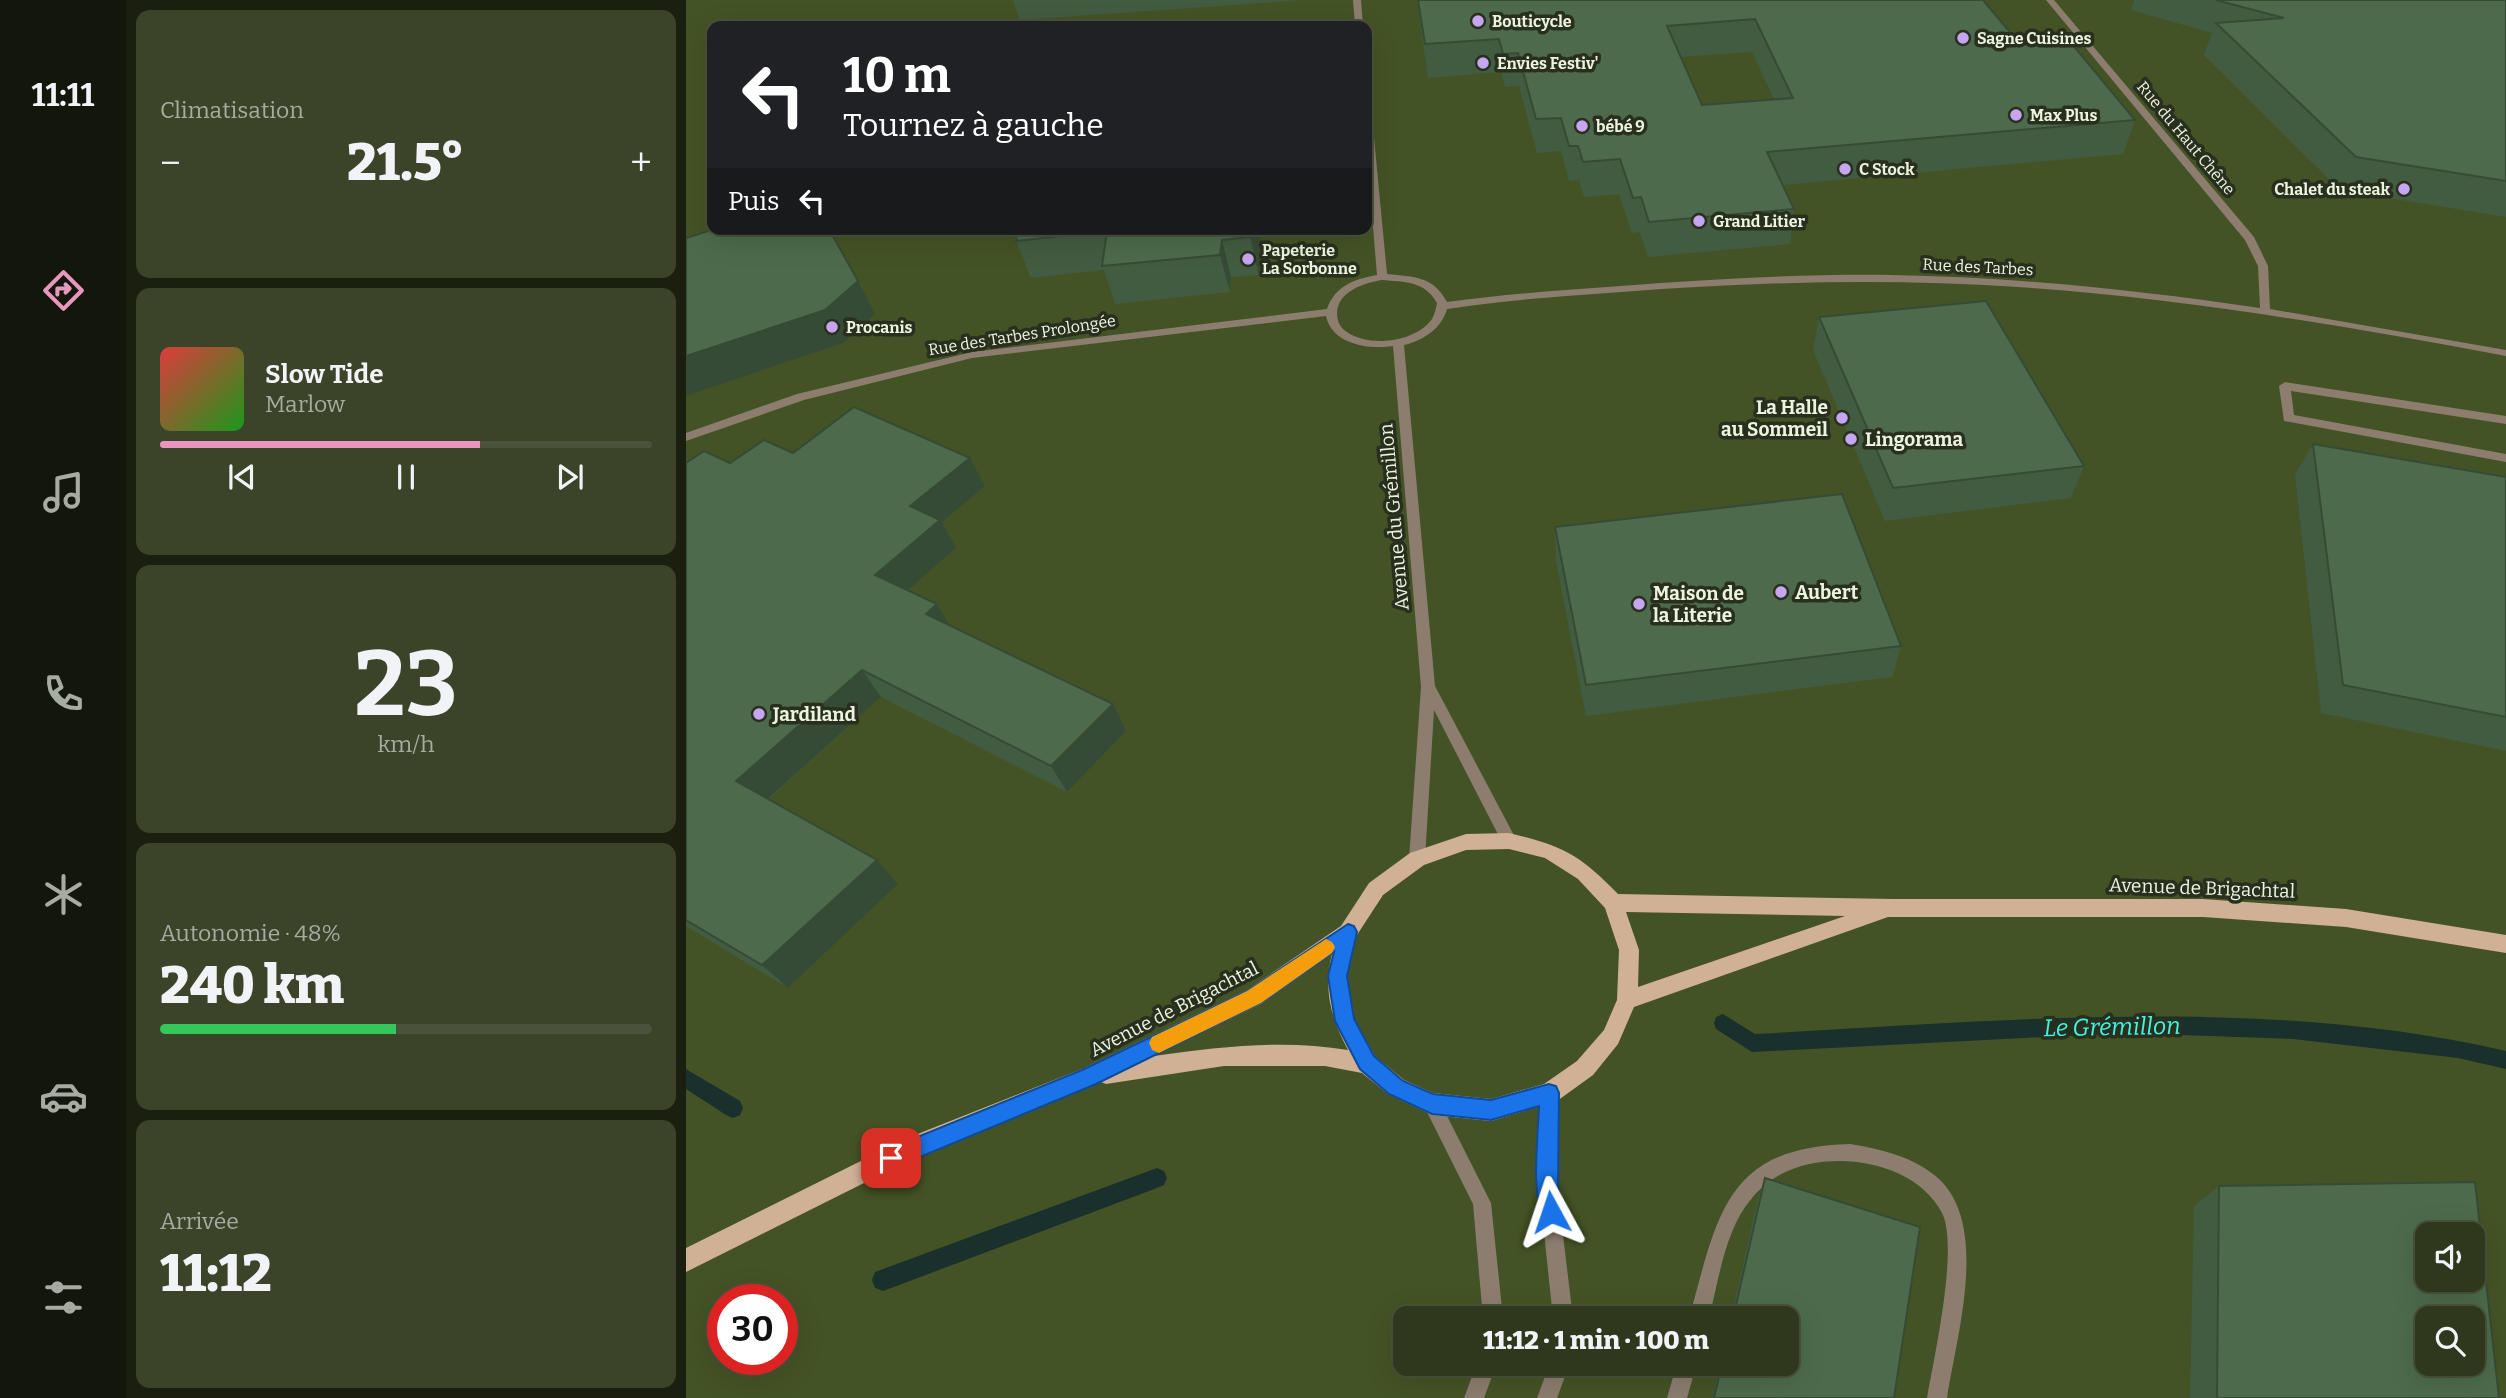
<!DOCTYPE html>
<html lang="fr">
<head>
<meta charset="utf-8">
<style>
	:root { --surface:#2f381c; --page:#3b4329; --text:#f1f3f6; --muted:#a7aca3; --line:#4a523b; --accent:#e797bd }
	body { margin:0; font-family:Bitter,serif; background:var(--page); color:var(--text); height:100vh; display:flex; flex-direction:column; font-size:26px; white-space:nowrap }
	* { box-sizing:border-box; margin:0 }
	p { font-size:23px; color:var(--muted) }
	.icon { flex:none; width:38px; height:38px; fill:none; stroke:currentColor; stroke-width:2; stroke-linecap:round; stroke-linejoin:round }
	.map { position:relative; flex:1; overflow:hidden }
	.side { display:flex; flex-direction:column; gap:10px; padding:10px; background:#1a1f0f; width:560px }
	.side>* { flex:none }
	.banner { position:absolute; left:21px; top:21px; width:665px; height:214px; border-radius:14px; box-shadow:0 7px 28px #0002,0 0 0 2px var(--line); background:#202124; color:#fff; overflow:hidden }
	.buttons { position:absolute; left:1729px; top:1222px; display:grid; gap:14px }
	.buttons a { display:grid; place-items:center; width:70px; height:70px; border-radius:14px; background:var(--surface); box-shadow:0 7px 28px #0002,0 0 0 2px var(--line); font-size:35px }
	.speed { position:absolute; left:21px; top:1284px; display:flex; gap:14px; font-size:35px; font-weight:700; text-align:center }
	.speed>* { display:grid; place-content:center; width:91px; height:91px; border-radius:50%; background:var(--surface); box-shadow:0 7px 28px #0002,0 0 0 2px var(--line); line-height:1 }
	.speed .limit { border:10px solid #d22; background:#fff; color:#111 }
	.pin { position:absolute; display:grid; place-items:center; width:60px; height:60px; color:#fff; margin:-30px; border-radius:14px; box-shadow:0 4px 10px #0006 }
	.me { position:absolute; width:77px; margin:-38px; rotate:355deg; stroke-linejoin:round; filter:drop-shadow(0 0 5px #0008) }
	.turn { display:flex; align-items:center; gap:24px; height:147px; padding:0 21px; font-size:32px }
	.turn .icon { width:91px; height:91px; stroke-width:2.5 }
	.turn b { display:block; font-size:49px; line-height:60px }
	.then { display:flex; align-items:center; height:66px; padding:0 21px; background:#0003; gap:14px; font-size:26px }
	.big { font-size:52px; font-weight:800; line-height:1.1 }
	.side .tile { flex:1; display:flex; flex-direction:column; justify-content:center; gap:10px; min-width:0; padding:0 24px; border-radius:14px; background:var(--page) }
	.side .dial { align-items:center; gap:0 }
	.dial b { font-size:91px; line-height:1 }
	.song { display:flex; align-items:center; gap:21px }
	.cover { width:84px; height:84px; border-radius:10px; background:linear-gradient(135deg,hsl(0 70% 55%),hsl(120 70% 35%)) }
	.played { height:7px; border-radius:4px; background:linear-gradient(90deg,var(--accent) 65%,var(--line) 65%) }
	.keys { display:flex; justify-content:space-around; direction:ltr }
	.heat { display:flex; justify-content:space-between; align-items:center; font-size:38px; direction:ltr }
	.charge { height:10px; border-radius:5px; background:linear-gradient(90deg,#34c759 48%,var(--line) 0) }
	.trip { position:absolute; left:707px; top:1306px; width:406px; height:70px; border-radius:14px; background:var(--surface); box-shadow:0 7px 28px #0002,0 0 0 2px var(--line); font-weight:800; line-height:70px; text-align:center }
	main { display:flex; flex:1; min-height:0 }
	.tab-bar { display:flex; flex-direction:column; width:126px; justify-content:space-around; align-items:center; background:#13160b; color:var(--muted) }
	.tab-bar .icon { width:49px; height:49px }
	.tab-bar .current { color:var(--accent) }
	.tab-bar b { font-size:32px; color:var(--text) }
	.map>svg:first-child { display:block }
	.built { fill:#445325; fill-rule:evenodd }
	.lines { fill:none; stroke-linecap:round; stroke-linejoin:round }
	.stream { fill:#19302d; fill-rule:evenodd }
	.service { fill:#8c7d6f; fill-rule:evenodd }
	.minor { fill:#8c7d6f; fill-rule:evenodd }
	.primary { fill:#d0b196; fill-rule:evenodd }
	.wall { fill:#425c41; fill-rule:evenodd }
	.shaded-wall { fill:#364b35 }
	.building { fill:#4d6b4c; stroke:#364b35; stroke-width:2; fill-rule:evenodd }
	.route { fill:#1a73e8; stroke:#114b97; stroke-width:2 }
	.slow { fill:#f59e0b }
	.poi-dot { fill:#c6a6f0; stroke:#292f1e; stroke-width:2.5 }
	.labels { text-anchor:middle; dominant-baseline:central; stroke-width:7; stroke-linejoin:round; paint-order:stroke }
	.far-poi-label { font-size:16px; font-weight:bold; fill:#ecf4de; stroke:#292f1e; text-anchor:start }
	.far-street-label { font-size:16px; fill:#ecf4de; stroke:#292f1e }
	.poi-label { font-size:19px; font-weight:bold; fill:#ecf4de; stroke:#292f1e; text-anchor:start }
	.street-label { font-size:19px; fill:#ecf4de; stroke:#292f1e }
	.near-water-label { font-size:24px; font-style:italic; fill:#3ef5e1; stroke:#292f1e }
</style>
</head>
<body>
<main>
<nav class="tab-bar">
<b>11:11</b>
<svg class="icon current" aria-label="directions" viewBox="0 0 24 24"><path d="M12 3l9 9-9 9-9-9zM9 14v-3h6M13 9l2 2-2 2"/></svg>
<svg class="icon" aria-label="music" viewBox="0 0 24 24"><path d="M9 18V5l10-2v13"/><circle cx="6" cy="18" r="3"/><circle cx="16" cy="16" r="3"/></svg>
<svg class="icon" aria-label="phone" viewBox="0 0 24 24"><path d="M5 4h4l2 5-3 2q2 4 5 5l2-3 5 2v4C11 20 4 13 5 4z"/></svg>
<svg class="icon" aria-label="climate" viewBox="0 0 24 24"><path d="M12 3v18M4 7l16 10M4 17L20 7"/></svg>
<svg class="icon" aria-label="car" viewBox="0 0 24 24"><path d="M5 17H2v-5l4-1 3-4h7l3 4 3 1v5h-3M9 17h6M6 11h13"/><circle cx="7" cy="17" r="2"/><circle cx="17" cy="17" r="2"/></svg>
<svg class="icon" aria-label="filters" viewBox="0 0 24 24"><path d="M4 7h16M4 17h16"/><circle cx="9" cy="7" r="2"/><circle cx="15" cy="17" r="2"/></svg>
</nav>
<section class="side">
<div class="tile"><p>Climatisation</p>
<div class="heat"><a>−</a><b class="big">21.5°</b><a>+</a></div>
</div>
<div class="tile">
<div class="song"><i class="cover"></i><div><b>Slow Tide</b><p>Marlow</p></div></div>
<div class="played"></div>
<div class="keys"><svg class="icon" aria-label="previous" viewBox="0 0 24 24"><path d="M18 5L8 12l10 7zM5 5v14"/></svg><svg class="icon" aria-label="pause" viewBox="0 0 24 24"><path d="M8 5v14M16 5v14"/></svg><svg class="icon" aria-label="next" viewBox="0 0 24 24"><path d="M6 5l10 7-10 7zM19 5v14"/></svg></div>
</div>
<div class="tile dial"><b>23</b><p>km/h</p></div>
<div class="tile"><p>Autonomie · 48%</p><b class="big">240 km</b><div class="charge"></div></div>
<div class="tile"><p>Arrivée</p><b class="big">11:12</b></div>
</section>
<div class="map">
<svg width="1820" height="1398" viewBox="0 0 1820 1398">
	<rect width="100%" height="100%" fill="#3f4b25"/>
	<path class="built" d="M 0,0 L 1820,0 L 1820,1398 L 0,1398 ZM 26,26 L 681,26 L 681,229 L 26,229 ZM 1741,1234 L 1787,1234 L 1787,1279 L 1741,1279 ZM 37,1300 L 96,1300 L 96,1360 L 37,1360 ZM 719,1318 L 1101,1318 L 1101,1363 L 719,1363 ZM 1741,1318 L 1787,1318 L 1787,1363 L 1741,1363 Z"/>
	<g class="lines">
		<path class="stream" d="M 1037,1014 L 1069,1034 C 1316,1021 1576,995 1820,1051 L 1820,1069 L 1772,1058 L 1607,1039 L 1438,1033 L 1066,1052 L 1030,1029 L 1028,1023 L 1030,1017 Z
			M 0,1069 L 54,1101 L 57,1108 L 54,1115 L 47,1118 L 40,1115 L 0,1089 Z
			M 471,1168 L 478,1171 L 481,1178 L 478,1185 L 471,1188 L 197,1291 L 189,1288 L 186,1280 L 189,1272 L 197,1269 Z"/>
		<path class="service" d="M 1599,382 L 1820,416 L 1820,424 L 1605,391 L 1608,415 L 1820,454 L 1820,462 L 1598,421 L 1593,386 Z
			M 1164,1144 C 1195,1149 1229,1157 1253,1179 C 1304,1227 1270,1338 1261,1398 L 1241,1398 C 1248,1358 1273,1247 1256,1213 C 1230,1163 1153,1150 1104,1170 C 1089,1176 1076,1186 1066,1198 C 1039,1229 1033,1279 1023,1318 L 1003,1318 C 1032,1215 1039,1147 1164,1144 Z
			M 991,1363 L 1011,1363 L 1001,1398 L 981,1398 Z"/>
		<path class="minor" d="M 667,0 L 675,0 L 677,26 L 669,26 Z
			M 1360,0 L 1368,0 L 1568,237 L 1582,266 L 1584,309 L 1820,350 L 1820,356 C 1659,326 1496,298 1332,287 C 1200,278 1068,282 936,292 C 878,296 819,300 761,309 C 756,328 737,341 718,345 L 749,686 L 831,841 L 828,846 L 823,848 L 818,846 L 748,710 L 739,859 L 736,864 L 731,866 L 726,864 L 723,859 L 735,687 L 707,346 C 682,350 646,344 640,316 L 286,358 L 118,400 L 0,441 L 0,433 L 111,394 L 286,352 L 641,309 C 649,286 668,279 691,275 L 681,156 L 681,103 L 685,106 L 701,274 C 729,277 747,276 761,302 C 819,294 877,290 935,286 C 1025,279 1115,274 1205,275 C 1328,277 1452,290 1574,308 L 1572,266 L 1559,240 ZM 696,280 C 719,282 739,281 751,303 C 750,308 749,314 746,319 C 730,342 684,348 661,332 C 654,328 651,321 651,313 C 652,291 678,283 696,280 Z
			M 863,1084 L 869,1087 L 872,1093 L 871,1185 L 887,1318 L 867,1318 L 853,1185 L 854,1093 L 857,1087 Z
			M 746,1095 L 752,1098 L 805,1203 L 817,1318 L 797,1318 L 787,1204 L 737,1104 L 740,1098 Z
			M 791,1363 L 811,1363 L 798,1398 L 778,1398 Z
			M 864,1363 L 884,1363 L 871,1398 L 851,1398 Z"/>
		<path class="primary" d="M 823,833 C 877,846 893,854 932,894 L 1207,899 L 1517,899 L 1660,909 L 1820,935 L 1820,953 L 1660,927 L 1517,917 L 1202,917 L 948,1007 L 932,1044 L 907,1075 L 871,1101 L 805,1121 L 746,1115 L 702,1094 L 676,1073 L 639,1066 L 538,1066 L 420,1084 L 415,1082 L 234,1155 L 0,1272 L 0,1248 L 219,1139 L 396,1069 L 561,990 L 655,926 L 683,883 L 724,853 L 780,834 ZM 823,849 L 859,858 L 892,879 L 919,908 L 933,950 L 931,1000 L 918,1030 L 891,1061 L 858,1084 L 805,1099 L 747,1093 L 718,1080 L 689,1056 L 668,1019 L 661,976 L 671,935 L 697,895 L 738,865 L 780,850 ZM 940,912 L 1159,916 L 952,987 L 953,950 ZM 646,954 C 637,990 645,1018 662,1050 C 598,1039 532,1047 468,1056 L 575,1004 Z"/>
	</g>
	<path class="wall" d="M 327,0 L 616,0 L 334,20 Z
		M 731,0 L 1297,0 L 1327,36 L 1449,120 L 1437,154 L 1097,185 L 1108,209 L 1104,244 L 962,257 L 954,232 L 946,233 L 933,194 L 898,197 L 893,180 L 883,181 L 875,151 L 851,153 L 833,86 L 819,87 L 815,72 L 742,78 ZM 1066,52 L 1088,99 L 1016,105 L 995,57 Z
		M 1448,0 L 1820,0 L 1820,217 L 1654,190 L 1518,55 L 1526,33 L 1445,10 Z
		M 332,229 L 575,229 L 573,275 L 545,277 L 544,292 L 429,304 L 418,270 L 345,278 L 330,241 Z
		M 1133,317 L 1398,466 L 1385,498 L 1199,521 L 1127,350 Z
		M 1627,444 L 1820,477 L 1820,751 L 1635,713 L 1609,474 Z
		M 107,453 L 299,486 L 256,522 L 270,548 L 221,590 L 251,604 L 264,625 L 427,704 L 440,731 L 381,792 L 195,697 L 83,799 L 212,884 L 102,988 L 0,926 L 0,463 L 44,463 Z
		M 869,527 L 1215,646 L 1206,677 L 900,716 L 870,560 Z
		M 1079,1178 L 1208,1398 L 1026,1398 L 1034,1363 L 1101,1363 L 1101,1318 L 1045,1318 L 1072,1199 Z
		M 1533,1186 L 1813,1398 L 1504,1398 L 1508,1206 Z"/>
	<path class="shaded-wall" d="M 564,229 L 575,229 L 573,275 L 564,237 Z
		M 536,240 L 545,277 L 544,292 L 534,255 Z
		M 172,281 L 189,314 L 157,343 L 0,396 L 0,356 Z
		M 284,458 L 299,486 L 256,522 L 270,548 L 207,603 L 189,575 L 224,506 Z
		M 251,604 L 268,632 L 240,614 Z
		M 176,670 L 195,697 L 74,806 L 50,781 Z
		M 427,704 L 440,731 L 381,792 L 365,766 Z
		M 191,860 L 212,884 L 102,988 L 76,965 Z"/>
	<path class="building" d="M 732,0 L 1297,0 L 1327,36 L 1377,33 L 1449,120 L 1081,152 L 1108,209 L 963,222 L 955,197 L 947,198 L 934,159 L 897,162 L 892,146 L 883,146 L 875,118 L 850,119 L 832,53 L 817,54 L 813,39 L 739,44 ZM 1069,19 L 1107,98 L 1016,105 L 981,26 Z
		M 1530,0 L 1820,0 L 1820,181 L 1670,157 L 1530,23 L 1598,18 Z
		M 29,229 L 143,229 L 172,281 L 139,310 L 0,356 L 0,238 Z
		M 332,229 L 564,229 L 564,237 L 536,240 L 534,255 L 416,266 L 421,231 L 330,241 Z
		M 1300,301 L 1398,466 L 1207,488 L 1133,317 Z
		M 168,407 L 284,458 L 224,506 L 254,520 L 189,575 L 251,604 L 240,614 L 427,704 L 365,766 L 176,670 L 50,781 L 191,860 L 76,965 L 0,920 L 0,463 L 18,451 L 44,463 L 78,440 L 107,453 Z
		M 1627,444 L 1820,477 L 1820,717 L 1657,685 Z
		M 1156,494 L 1215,646 L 900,685 L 869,527 Z
		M 1079,1178 L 1234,1227 L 1208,1398 L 1028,1398 L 1036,1363 L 1101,1363 L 1101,1318 L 1047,1318 Z
		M 1789,1182 L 1813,1398 L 1531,1398 L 1533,1186 ZM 1741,1234 L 1787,1234 L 1787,1279 L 1741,1279 ZM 1741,1318 L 1787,1318 L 1787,1363 L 1741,1363 Z"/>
	<path class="route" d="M 662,924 L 668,926 L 671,932 L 661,976 L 668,1019 L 688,1056 L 717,1081 L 747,1094 L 805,1100 L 863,1084 L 870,1086 L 873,1093 L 872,1185 L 875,1212 L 872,1219 L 865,1222 L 857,1219 C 845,1189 852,1139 853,1106 L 805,1120 L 746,1114 L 703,1094 L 674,1069 L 649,1021 L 642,976 L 648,952 L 575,1003 L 410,1084 L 205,1169 L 197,1166 L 194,1158 L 197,1151 L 396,1070 L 561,991 Z"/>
	<path class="slow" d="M 640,939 L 646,942 L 649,947 L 646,953 L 575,1003 L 479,1050 L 473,1053 L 466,1050 L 463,1043 L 466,1037 L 561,991 Z"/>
	<g class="poi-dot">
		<circle cx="792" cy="21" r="7"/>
		<circle cx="1277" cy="38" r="7"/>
		<circle cx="797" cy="63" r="7"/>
		<circle cx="1330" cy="115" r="7"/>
		<circle cx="896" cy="126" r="7"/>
		<circle cx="1159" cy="169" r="7"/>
		<circle cx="1718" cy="189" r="7"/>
		<circle cx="1013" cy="221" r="7"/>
		<circle cx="562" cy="259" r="7"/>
		<circle cx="146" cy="327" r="7"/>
		<circle cx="1156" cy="418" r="7"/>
		<circle cx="1165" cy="439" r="7"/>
		<circle cx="1095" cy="592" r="7"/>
		<circle cx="953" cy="604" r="7"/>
		<circle cx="73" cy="714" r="7"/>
	</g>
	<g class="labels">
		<g class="far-poi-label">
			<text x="806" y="21">Bouticycle</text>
			<text x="1291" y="38">Sagne Cuisines</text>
			<text x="811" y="63">Envies Festiv'</text>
			<text x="1344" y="115">Max Plus</text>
			<text x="910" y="126">bébé 9</text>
			<text x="1173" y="169">C Stock</text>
			<text x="1704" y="189" text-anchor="end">Chalet du steak</text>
			<text x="1027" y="221">Grand Litier</text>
			<text x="576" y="250">Papeterie<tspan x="576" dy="18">La Sorbonne</tspan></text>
			<text x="160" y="327">Procanis</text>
		</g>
		<g class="far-street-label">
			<text transform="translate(1500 138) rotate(50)">Rue du Haut Chêne</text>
			<text transform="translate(1292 267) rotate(3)">Rue des Tarbes</text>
			<text transform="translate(336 335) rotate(-9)">Rue des Tarbes Prolongée</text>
		</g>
		<g class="poi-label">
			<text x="1142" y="407" text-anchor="end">La Halle<tspan x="1142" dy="22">au Sommeil</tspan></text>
			<text x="1179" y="439">Lingorama</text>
			<text x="1109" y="592">Aubert</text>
			<text x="967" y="593">Maison de<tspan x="967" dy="22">la Literie</tspan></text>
			<text x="87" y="714">Jardiland</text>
		</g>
		<g class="street-label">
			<text transform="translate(708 517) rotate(-95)">Avenue du Grémillon</text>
			<text transform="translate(1516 888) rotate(2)">Avenue de Brigachtal</text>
			<text transform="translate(488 1009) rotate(-27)">Avenue de Brigachtal</text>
		</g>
		<g class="near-water-label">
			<text transform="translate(1426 1027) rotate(-1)">Le Grémillon</text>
		</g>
	</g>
</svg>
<div class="buttons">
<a><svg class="icon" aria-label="sound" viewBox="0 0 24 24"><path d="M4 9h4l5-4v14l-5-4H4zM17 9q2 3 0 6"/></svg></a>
<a><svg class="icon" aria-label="search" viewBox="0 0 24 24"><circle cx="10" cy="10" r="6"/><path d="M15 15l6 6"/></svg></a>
</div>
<div class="speed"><div class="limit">30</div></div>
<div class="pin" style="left:205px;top:1158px;background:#d93025"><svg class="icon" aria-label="arrive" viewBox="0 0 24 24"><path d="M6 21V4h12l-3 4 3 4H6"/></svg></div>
<svg class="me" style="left:865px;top:1212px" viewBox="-20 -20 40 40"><path d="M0-17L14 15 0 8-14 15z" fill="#1a73e8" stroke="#fff" stroke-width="4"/></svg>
<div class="trip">11:12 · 1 min · 100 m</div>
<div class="banner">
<div class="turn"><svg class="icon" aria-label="left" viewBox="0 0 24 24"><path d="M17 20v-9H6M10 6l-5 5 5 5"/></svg><div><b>10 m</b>Tournez à gauche</div></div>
<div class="then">Puis<svg class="icon" aria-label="left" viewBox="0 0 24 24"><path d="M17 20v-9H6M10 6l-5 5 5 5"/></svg></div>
</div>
</div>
</main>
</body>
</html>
